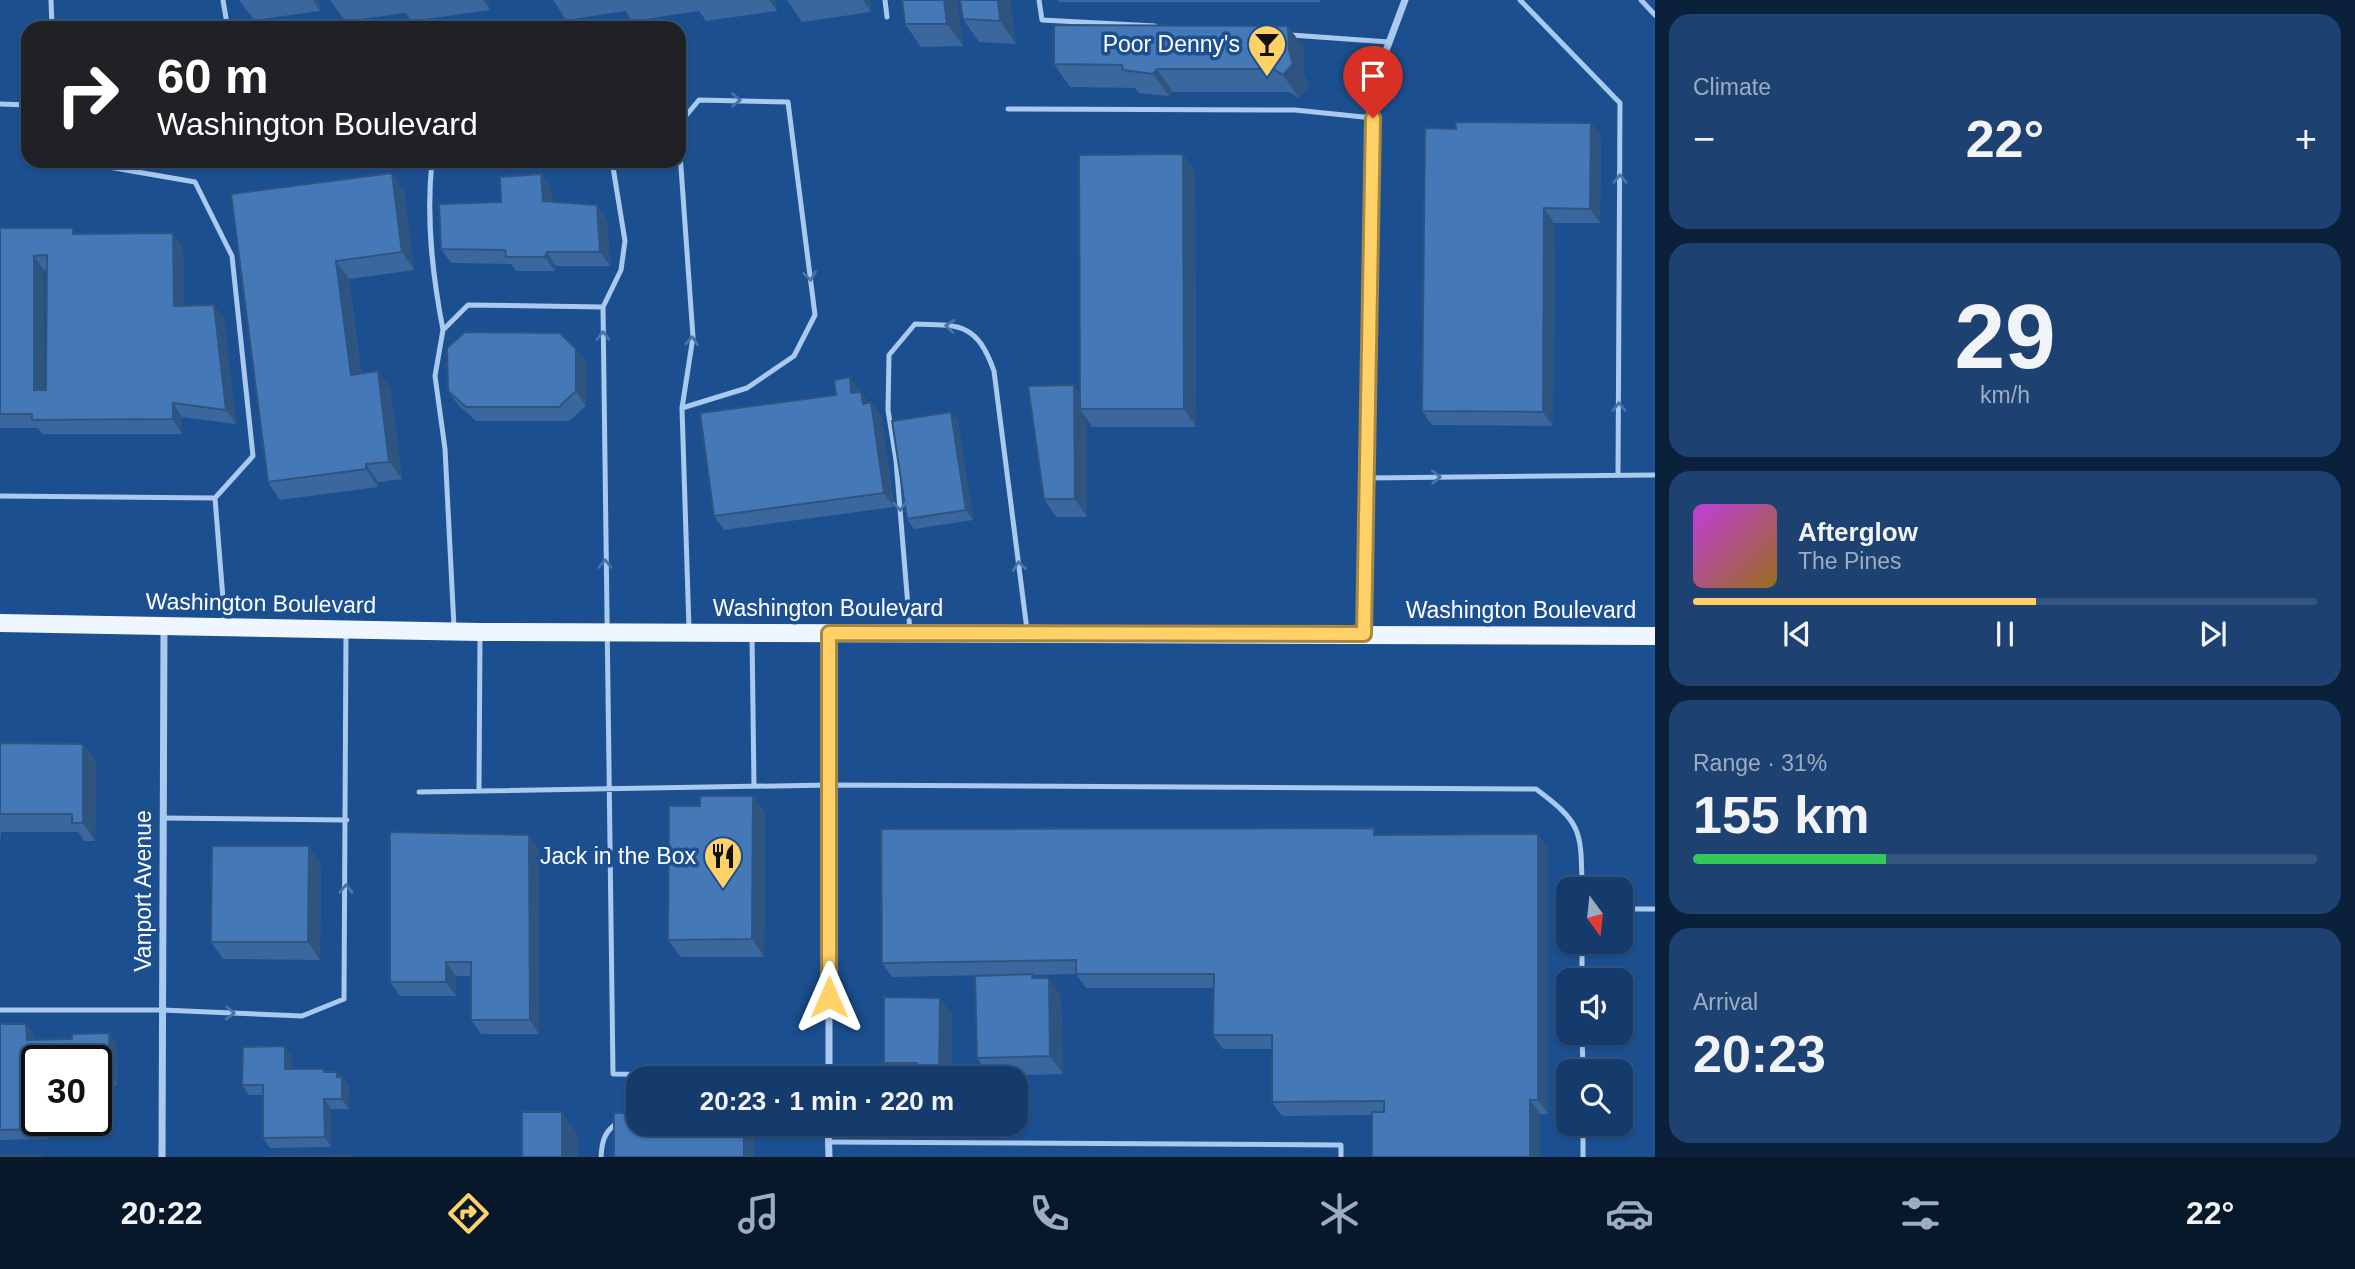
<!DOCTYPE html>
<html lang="en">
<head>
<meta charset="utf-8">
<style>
	:root { --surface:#143b6b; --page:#1d4271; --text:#f1f3f6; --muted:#9dadc1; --line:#33557e; --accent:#ffd166 }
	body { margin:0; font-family:Helvetica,sans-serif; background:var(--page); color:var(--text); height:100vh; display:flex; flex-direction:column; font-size:26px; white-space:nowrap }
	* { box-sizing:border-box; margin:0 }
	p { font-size:23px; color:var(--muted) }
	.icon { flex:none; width:38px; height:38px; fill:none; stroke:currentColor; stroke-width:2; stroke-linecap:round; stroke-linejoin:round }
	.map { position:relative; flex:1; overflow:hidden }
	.details { display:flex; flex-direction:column; gap:14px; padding:14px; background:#0b203b; width:700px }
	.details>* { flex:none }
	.banner { position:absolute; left:21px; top:21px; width:665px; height:147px; border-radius:21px; box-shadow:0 2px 5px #0004,0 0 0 2px var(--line); background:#202124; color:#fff; overflow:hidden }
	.needle { width:46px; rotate:165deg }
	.fabs { position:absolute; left:1556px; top:877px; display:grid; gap:14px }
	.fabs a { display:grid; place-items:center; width:77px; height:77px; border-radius:14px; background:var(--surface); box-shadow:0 2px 5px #0004,0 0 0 2px var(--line); font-size:35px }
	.speed { position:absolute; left:21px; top:1045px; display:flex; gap:14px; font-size:35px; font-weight:700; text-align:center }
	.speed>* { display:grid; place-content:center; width:91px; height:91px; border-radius:50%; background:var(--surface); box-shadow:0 2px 5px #0004,0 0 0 2px var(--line); line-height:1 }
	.speed .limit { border:4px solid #111; border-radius:10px; background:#fff; color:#111 }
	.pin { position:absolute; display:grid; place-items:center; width:60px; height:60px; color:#fff; margin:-72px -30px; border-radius:50% 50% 50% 0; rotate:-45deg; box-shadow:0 0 7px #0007 }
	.pin .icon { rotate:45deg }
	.me { position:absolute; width:77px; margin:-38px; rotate:0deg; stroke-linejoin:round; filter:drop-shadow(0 0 5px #0008) }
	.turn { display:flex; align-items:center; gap:24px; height:147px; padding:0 21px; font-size:32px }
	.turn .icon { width:91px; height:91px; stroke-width:2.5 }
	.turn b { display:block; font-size:49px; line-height:60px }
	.big { font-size:52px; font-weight:700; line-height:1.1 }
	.details .tile { flex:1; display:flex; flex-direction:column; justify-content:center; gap:10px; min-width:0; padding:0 24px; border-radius:21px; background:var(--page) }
	.details .dial { align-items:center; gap:0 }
	.dial b { font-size:91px; line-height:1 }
	.song { display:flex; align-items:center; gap:21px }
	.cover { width:84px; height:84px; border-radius:10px; background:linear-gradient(135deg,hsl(290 70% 55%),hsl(40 70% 35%)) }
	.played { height:7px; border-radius:4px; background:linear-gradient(90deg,var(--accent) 55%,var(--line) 55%) }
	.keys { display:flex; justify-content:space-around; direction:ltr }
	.heat { display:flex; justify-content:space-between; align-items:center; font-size:38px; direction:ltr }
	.charge { height:10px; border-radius:5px; background:linear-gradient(90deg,#34c759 31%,var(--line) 0) }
	.trip { position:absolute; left:626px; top:1066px; width:402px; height:70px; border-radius:21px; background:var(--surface); box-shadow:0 2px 5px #0004,0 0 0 2px var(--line); font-weight:700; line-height:70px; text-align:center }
	.tabs { display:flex; height:112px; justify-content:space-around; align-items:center; background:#08182b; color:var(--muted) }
	.tabs .icon { width:49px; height:49px }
	.tabs .selected { color:var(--accent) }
	.tabs b { font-size:32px; color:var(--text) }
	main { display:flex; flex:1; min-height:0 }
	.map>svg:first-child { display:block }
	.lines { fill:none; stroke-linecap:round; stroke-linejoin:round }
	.service { stroke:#a9c9ee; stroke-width:5 }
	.minor { stroke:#a9c9ee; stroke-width:7 }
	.primary { stroke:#f0f6ff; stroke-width:18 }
	.wall { fill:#3a679d; fill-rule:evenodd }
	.shaded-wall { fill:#305480 }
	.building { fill:#4478b7; stroke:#305480; stroke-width:2; fill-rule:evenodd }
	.oneway { stroke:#4674ac }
	.route-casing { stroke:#a68842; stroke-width:18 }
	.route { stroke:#ffd166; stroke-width:12 }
	.labels { text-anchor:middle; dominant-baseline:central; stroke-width:7; stroke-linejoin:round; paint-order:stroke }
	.poi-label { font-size:23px; fill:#fff; stroke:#1b4f8f; text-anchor:end }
	.street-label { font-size:23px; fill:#fff; stroke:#1b4f8f }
</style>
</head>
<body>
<main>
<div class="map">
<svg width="1655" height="1157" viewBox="0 0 1655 1157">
	<rect width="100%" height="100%" fill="#1b4f8f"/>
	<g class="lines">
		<path class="service" d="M 51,0 L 52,28
			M 223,0 L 226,18
			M 885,0 L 887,17
			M 1039,0 L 1042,20 L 1155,26
			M 1520,0 L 1620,103 L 1618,475
			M 1641,0 L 1655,15
			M 1291,35 L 1389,42
			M 0,104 L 28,105
			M 1008,109 L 1295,110 L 1373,118
			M 679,124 L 699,100 L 788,102 L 815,315 L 794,356 L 747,388 L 682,408
			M 679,139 L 693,337 L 682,408 L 689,629
			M 74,161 L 195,182 L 232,256 L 253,456 L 215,498
			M 432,161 C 426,218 432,273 443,330
			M 612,161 L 625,241 L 621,270 L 603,307 L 613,1074 L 829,1076
			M 1367,478 L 1655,475
			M 0,496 L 215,498 L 225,624
			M 454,627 L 445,449 L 435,376 L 443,330 L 468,305 L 603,307
			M 910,631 L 896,460 L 888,410 L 889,355 L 915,324 C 960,325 977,323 994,371 L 1027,630
			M 752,635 L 754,786
			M 479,791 L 480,636
			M 419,792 L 829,785 L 1536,789 C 1583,824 1581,831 1582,889
			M 163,818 L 347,820
			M 1620,909 L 1655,909
			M 1582,942 L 1582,980
			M 0,1010 L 162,1010 L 302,1016 L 344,999 L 346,632
			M 1582,1032 L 1583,1071
			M 1583,1124 L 1583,1157
			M 829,1142 L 1341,1145 L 1341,1157
			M 601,1157 C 602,1141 604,1131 619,1122"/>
		<path class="minor" d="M 1364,633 L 1375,80 L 1405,0
			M 829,1078 L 829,634
			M 828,1124 L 829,1157
			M 162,1157 L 164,626"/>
		<path class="primary" d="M 0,623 L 480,632 L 1655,636"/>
	</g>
	<path class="wall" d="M 239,0 L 319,0 L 320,11 L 254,20 Z
		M 330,0 L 488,0 L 490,10 L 411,21 L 406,13 L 345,21 Z
		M 553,0 L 775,0 L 777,11 L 706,21 L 699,11 L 632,21 L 626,11 L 566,20 Z
		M 787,0 L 870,0 L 871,12 L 802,22 Z
		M 957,0 L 963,46 L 921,47 L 905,24 Z
		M 1010,0 L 1016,44 L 979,42 L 963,19 Z
		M 1058,0 L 1320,0 L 1320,2 L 1059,2 Z
		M 1304,48 L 1304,74 L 1309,87 L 1299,98 L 1289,92 L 1173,92 L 1169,96 L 1139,93 L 1135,88 L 1070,87 L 1054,64 Z
		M 1591,123 L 1601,137 L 1600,223 L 1554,223 L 1553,426 L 1432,425 L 1422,411 L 1456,129 Z
		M 1195,172 L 1196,427 L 1092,427 L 1087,419 L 1087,517 L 1056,517 L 1044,499 L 1080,393 Z
		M 541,174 L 551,188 L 552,202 L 607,219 L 610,266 L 556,266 L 555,271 L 516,271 L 511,264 L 451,263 L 441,249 L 501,202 Z
		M 404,191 L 414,270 L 349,279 L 361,373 L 378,371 L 390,389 L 402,479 L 378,482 L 378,487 L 280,500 L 268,482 L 231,194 Z
		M 0,228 L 78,234 L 183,247 L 184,306 L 224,319 L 236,424 L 182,417 L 182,434 L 42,434 L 38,428 L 0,428 ZM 44,270 L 47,270 L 46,390 L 44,390 Z
		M 576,349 L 586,363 L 586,406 L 569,421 L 476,421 L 458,405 L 448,391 Z
		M 860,392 L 869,403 L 871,402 L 881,416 L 894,507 L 724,530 L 714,516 L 836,395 Z
		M 951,412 L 958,421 L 973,520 L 914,529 L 907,519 Z
		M 0,743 L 83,744 L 96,761 L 95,841 L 84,841 L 78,832 L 1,832 L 0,842 Z
		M 753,796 L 765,813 L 764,957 L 681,957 L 668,940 Z
		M 1379,835 L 1548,848 L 1548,1114 L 1540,1114 L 1540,1157 L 1372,1157 L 1372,1115 L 1282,1116 L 1272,1102 L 1272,1049 L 1223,1049 L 1213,1035 L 1214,988 L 1086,988 L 1076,974 L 1033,975 L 1035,978 L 1061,996 L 1063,1074 L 989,1076 L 977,1058 L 989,975 L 892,977 L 882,963 Z
		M 539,849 L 539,1034 L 481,1034 L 471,1020 L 471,976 L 456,976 L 456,996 L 400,996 L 390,982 Z
		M 321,864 L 320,960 L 223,959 L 211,942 Z
		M 952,1015 L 951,1078 L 894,1078 L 884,1063 Z
		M 0,1024 L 26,1024 L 33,1034 L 34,1040 L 72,1039 L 109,1033 L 116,1043 L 117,1085 L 96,1085 L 96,1060 L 37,1060 L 37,1120 L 62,1120 L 62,1124 L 49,1124 L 49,1139 L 0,1140 Z
		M 292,1056 L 292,1069 L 324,1069 L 326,1072 L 342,1077 L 349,1087 L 349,1109 L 331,1109 L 331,1147 L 270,1148 L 263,1138 L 263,1095 L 249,1095 L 242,1085 Z"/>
	<path class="shaded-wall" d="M 313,0 L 319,0 L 320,11 Z
		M 483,0 L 488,0 L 490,10 Z
		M 769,0 L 775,0 L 777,11 Z
		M 863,0 L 870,0 L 871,12 Z
		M 944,0 L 957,0 L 963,46 L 947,24 Z
		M 998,0 L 1010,0 L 1016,44 L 1000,21 Z
		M 1288,26 L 1304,48 L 1304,74 L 1309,87 L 1299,98 L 1283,75 L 1289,51 Z
		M 1157,69 L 1173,92 L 1169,96 L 1153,74 Z
		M 1591,123 L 1601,137 L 1600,223 L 1590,209 Z
		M 1183,154 L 1195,172 L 1196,427 L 1184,409 Z
		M 392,173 L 404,191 L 414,270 L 402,252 Z
		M 541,174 L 551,188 L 553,215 L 543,201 Z
		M 597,205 L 607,219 L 610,266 L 600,252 Z
		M 1544,208 L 1554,223 L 1553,426 L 1543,412 Z
		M 173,233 L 183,247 L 184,320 L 174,306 Z
		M 547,252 L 556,266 L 555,271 L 545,257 Z
		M 34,256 L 44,270 L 44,404 L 34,390 Z
		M 336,261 L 349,279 L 363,392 L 351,375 Z
		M 214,305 L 224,319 L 236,424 L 226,410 Z
		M 576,349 L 586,363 L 586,406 L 576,391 Z
		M 378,371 L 390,389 L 402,479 L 389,462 Z
		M 850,377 L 860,391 L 861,407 L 851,393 Z
		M 1074,385 L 1086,403 L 1080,409 L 1087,419 L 1087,517 L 1075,499 Z
		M 861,392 L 871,406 L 863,404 Z
		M 871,402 L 881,416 L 894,507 L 884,493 Z
		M 173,403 L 182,417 L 182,434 L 173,419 Z
		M 951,412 L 958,421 L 973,520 L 966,510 Z
		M 366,464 L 378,482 L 378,487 L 366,469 Z
		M 83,744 L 96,761 L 95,841 L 83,823 Z
		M 753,796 L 765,813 L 764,957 L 752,939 Z
		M 1538,834 L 1548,848 L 1548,1114 L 1538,1100 Z
		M 529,835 L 539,849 L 539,1034 L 530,1020 Z
		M 309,846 L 321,864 L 320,960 L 308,942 Z
		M 446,962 L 456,976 L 456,996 L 446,982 Z
		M 1049,978 L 1061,996 L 1063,1074 L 1050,1056 Z
		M 940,998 L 952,1015 L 951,1078 L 939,1078 Z
		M 26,1024 L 33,1034 L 34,1050 L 27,1040 Z
		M 109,1033 L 116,1043 L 117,1085 L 110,1075 Z
		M 285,1046 L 292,1056 L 292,1079 L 285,1069 Z
		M 337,1072 L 342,1079 L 342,1077 L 349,1087 L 349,1109 L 342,1099 Z
		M 324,1099 L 331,1109 L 331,1147 L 325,1137 Z
		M 1530,1100 L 1540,1114 L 1540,1157 L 1530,1157 Z
		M 562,1112 L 578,1135 L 578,1157 L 562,1157 Z
		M 42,1120 L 46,1120 L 49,1124 L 49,1139 L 42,1129 Z
		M 744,1124 L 751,1124 L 754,1128 L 754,1157 L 744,1157 Z"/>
	<path class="building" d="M 902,0 L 944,0 L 947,24 L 905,24 Z
		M 960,0 L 998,0 L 1000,21 L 963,19 Z
		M 1054,25 L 1288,26 L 1289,51 L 1293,64 L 1283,75 L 1273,69 L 1157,69 L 1153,74 L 1123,70 L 1122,65 L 1054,64 Z
		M 1455,122 L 1591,123 L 1590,209 L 1544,208 L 1543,412 L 1422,411 L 1425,128 L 1456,129 Z
		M 1183,154 L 1184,409 L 1080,409 L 1079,155 Z
		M 392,173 L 402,252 L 336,261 L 351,375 L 378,371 L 389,462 L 366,464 L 366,469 L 268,482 L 231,194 Z
		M 541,174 L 543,201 L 597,205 L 600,252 L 547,252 L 545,257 L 506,257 L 505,250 L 441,249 L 439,204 L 501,202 L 500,177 Z
		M 0,228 L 73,228 L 73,234 L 173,233 L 174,306 L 214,305 L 226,410 L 173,403 L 173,419 L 32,420 L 32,414 L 0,414 ZM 47,255 L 46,390 L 34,390 L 34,256 Z
		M 465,332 L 560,333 L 576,349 L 576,391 L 559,407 L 466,407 L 448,391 L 447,348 Z
		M 850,377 L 851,393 L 861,392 L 863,404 L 871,402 L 884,493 L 714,516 L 700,413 L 836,395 L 834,380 Z
		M 1074,385 L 1075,499 L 1044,499 L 1028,386 Z
		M 951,412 L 966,510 L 907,519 L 892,421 Z
		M 0,743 L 83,744 L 83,823 L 72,823 L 72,814 L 0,814 Z
		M 700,796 L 753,796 L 752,939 L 668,940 L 669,806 L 700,806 Z
		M 1374,828 L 1374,835 L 1538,834 L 1538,1100 L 1530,1100 L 1530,1157 L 1372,1157 L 1372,1112 L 1384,1112 L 1384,1101 L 1272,1102 L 1272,1035 L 1213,1035 L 1214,974 L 1076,974 L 1076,960 L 882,963 L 881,829 Z
		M 390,832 L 529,835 L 530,1020 L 471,1020 L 471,962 L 446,962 L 446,982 L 390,982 Z
		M 212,846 L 309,846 L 308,942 L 211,942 Z
		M 1033,974 L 1032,978 L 1049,978 L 1050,1056 L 977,1058 L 975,976 Z
		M 884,997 L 940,998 L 939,1078 L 917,1078 L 917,1063 L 884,1063 Z
		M 0,1024 L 26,1024 L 27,1040 L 72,1039 L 72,1034 L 109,1033 L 110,1075 L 96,1075 L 96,1060 L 37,1060 L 37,1120 L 42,1120 L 42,1129 L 0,1130 Z
		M 285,1046 L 285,1069 L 324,1069 L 324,1072 L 337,1072 L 337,1077 L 342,1077 L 342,1099 L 324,1099 L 325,1137 L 263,1138 L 263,1085 L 242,1085 L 243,1047 Z
		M 522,1112 L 562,1112 L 562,1157 L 522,1157 Z
		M 614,1113 L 639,1113 L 639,1124 L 744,1124 L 744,1157 L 614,1157 Z
		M 0,1155 L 41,1155 L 41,1157 L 0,1157 Z
		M 352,1155 L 352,1157 L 263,1156 Z"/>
	<defs><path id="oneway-chevron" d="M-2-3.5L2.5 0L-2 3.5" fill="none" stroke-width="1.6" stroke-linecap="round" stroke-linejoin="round" transform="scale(1.75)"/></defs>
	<g class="oneway">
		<use href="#oneway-chevron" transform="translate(736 100) rotate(1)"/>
		<use href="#oneway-chevron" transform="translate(1620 179) rotate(-90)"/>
		<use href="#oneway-chevron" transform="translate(810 276) rotate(83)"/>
		<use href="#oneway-chevron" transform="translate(950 326) rotate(-174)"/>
		<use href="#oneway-chevron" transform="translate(603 336) rotate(-90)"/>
		<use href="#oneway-chevron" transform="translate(692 341) rotate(-85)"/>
		<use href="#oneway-chevron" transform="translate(1619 407) rotate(-90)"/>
		<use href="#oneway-chevron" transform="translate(1436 477) rotate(-1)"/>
		<use href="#oneway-chevron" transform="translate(900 506) rotate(86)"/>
		<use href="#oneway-chevron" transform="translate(605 564) rotate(-90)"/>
		<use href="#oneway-chevron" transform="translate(1019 566) rotate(-97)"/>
		<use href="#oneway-chevron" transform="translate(346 889) rotate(-89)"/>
		<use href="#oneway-chevron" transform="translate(230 1013) rotate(2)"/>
	</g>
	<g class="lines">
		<defs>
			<path id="route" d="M 829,997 L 829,633 L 1364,634 L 1373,118"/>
		</defs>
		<use href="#route" class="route-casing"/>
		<use href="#route" class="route"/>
	</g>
	<defs>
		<symbol id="bar-pin" viewBox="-11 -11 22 30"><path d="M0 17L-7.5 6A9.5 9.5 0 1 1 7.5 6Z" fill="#ffd166" stroke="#1b4f8f"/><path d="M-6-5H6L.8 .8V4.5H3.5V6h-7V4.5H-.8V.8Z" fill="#111"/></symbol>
		<symbol id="restaurant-pin" viewBox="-11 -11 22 30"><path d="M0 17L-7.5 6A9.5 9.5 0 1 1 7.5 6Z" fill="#ffd166" stroke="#1b4f8f"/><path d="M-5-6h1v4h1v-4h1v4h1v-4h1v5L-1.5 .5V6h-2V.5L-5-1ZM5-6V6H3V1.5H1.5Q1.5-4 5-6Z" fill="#111"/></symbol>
	</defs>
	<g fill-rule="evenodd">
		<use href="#bar-pin" x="1245" y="22" width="44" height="60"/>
		<use href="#restaurant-pin" x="701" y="834" width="44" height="60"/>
	</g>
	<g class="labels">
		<g class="poi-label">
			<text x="1240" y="44">Poor Denny's</text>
			<text x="696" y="856">Jack in the Box</text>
		</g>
		<g class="street-label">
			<text transform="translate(261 603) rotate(1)">Washington Boulevard</text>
			<text x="828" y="608">Washington Boulevard</text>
			<text x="1521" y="610">Washington Boulevard</text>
			<text transform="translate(143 891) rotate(-90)">Vanport Avenue</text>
		</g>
	</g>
</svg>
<div class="fabs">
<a><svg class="needle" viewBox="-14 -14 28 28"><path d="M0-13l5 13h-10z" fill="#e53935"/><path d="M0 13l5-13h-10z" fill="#9dadc1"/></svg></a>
<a><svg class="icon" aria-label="sound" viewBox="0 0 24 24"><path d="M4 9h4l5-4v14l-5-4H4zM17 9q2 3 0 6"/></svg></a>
<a><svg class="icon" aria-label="search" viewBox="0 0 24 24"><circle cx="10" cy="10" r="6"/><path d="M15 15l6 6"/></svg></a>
</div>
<div class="speed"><div class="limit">30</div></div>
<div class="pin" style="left:1373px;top:118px;background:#d93025"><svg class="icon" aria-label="arrive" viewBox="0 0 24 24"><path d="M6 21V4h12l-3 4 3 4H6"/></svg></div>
<svg class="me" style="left:829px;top:997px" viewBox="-20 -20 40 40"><path d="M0-17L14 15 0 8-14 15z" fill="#ffd166" stroke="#fff" stroke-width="4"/></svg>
<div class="trip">20:23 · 1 min · 220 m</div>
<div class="banner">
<div class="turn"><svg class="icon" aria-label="right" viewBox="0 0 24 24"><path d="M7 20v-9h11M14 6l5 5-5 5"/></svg><div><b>60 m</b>Washington Boulevard</div></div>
</div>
</div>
<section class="details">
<div class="tile"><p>Climate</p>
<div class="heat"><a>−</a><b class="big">22°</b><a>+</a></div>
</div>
<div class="tile dial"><b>29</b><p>km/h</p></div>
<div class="tile">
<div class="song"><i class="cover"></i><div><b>Afterglow</b><p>The Pines</p></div></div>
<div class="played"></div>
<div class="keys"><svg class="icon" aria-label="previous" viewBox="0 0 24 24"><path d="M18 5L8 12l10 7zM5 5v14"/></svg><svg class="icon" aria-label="pause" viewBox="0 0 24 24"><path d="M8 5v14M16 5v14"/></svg><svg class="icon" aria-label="next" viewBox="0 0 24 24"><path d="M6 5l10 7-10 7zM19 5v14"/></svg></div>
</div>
<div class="tile"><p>Range · 31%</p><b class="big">155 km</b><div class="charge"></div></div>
<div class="tile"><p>Arrival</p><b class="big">20:23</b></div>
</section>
</main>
<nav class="tabs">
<b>20:22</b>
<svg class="icon selected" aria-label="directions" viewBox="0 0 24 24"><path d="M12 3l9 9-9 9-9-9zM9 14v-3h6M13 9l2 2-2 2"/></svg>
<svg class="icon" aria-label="music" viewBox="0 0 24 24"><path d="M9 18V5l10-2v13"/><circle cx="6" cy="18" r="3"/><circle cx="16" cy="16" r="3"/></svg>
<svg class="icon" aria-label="phone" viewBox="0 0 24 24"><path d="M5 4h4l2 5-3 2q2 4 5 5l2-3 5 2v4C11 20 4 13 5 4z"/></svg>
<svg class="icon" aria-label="climate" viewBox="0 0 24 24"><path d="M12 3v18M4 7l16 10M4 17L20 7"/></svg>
<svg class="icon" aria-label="car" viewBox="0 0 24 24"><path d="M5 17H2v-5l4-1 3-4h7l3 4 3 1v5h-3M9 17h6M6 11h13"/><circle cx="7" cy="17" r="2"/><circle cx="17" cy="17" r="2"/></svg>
<svg class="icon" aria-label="filters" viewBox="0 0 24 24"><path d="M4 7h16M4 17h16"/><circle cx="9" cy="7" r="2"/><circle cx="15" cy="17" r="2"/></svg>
<b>22°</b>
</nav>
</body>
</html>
